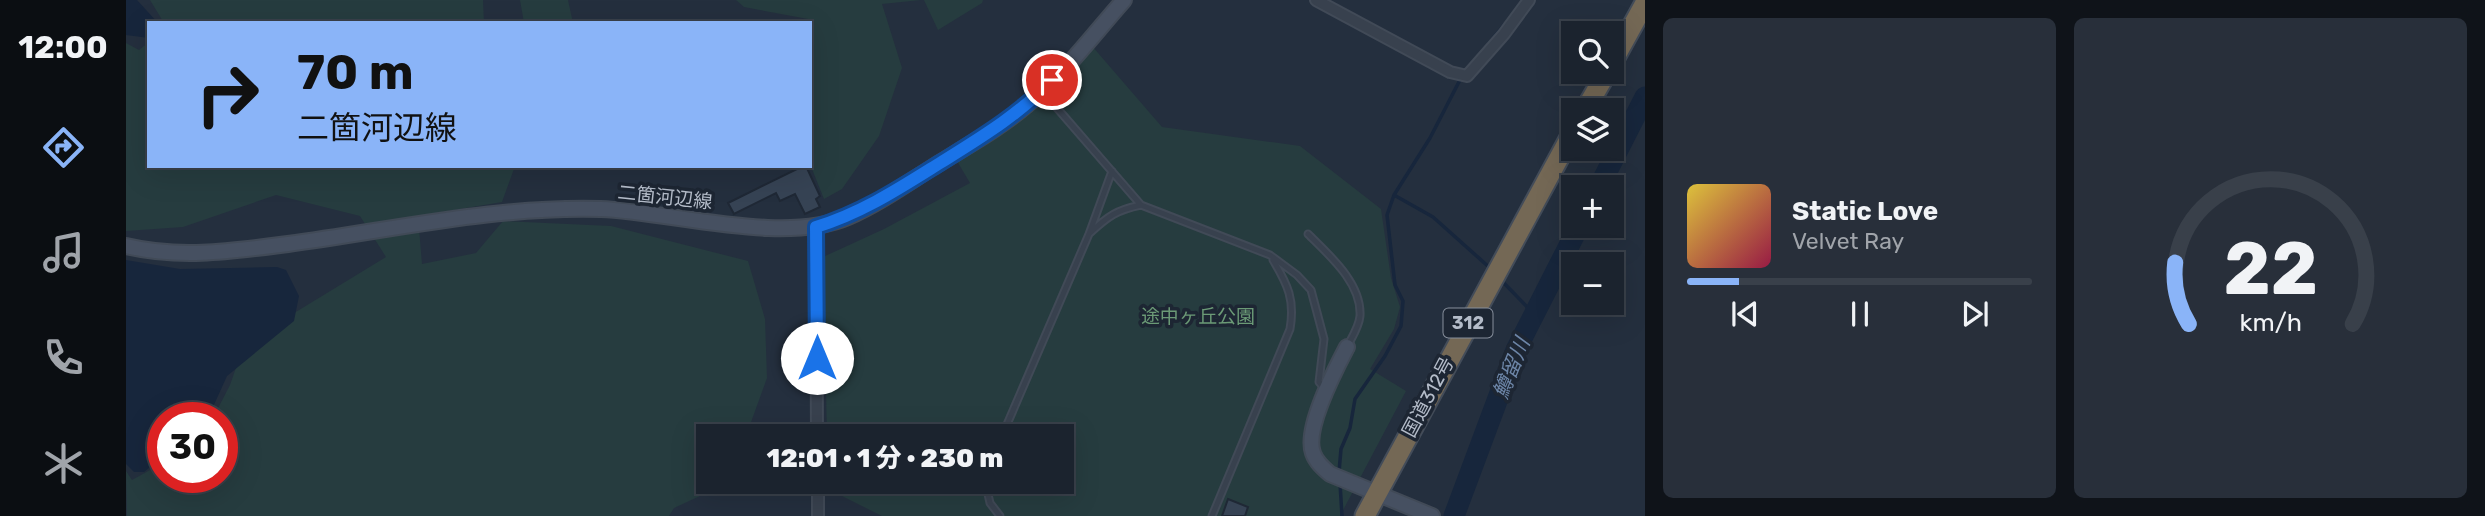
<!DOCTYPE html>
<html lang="ja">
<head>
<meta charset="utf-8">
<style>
	:root { --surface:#1b232e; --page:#282f3a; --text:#f1f3f6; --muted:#a0a4aa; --line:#39404a; --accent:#8ab4f8 }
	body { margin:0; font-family:Rubik,"Noto Sans JP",sans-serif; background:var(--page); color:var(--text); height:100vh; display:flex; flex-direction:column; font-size:26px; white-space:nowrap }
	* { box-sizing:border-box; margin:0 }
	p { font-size:23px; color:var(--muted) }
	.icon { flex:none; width:38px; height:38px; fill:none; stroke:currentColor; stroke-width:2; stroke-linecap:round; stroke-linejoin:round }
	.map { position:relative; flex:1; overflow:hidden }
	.side { display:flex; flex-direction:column; gap:18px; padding:18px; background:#0f1319; width:840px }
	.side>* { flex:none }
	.top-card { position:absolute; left:21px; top:21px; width:665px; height:147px; border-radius:0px; box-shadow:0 7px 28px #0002,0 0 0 2px var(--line); background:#8ab4f8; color:#111; overflow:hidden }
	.controls { position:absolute; left:1435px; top:21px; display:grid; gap:14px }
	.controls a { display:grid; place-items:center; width:63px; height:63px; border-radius:0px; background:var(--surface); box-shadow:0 7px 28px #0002,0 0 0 2px var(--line); font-size:35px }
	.speed { position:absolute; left:21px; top:402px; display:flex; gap:14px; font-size:35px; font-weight:700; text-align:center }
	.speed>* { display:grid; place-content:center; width:91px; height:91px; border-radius:50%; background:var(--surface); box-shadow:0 7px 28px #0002,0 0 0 2px var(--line); line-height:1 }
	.speed .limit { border:10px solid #d22; background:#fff; color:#111 }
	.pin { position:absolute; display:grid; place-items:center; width:60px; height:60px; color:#fff; margin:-30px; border:4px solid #fff; border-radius:50%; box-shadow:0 2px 7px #0007 }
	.me { position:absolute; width:77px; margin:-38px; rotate:0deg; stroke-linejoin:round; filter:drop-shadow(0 0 5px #0008) }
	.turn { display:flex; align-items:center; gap:24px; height:147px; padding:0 35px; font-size:32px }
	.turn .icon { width:91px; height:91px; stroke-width:2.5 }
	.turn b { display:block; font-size:49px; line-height:60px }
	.side .widget { flex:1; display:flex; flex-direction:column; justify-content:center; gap:10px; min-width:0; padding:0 24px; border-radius:10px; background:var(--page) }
	.side .dial { align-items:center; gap:0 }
	.dial svg { height:182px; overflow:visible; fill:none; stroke:var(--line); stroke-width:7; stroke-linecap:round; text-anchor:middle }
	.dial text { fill:var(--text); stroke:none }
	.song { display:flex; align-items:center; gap:21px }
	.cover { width:84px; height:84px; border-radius:10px; background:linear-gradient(135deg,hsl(50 70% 55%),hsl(340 70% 35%)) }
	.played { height:7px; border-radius:4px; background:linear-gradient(90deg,var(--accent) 15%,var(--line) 15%) }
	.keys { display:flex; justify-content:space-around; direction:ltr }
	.side .tiles { flex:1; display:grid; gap:18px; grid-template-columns:repeat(2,1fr) }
	.trip { position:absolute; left:570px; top:424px; width:378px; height:70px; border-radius:0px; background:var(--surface); box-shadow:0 7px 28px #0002,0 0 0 2px var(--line); font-weight:800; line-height:70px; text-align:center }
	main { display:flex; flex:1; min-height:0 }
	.menu { display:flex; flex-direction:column; width:126px; justify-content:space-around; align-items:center; background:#0b0e12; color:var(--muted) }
	.menu .icon { width:49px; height:49px }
	.menu .selected { color:var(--accent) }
	.menu b { font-size:32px; color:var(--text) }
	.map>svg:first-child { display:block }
	.green { fill:#263c3f }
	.water { fill:#17263c }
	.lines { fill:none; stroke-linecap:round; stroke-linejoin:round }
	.stream { stroke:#17263c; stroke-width:3.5 }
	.river { stroke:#17263c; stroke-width:21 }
	.building { fill:#364354; stroke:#1f2835; stroke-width:2 }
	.lane-casing { stroke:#414a57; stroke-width:9 }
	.street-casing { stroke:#414a57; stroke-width:14 }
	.secondary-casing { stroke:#414a57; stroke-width:18 }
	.highway-casing { stroke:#434c59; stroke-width:23 }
	.lane { stroke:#38414e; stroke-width:5 }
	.street { stroke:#38414e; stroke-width:10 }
	.secondary { stroke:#465061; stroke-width:14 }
	.highway { stroke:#746855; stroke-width:19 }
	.route-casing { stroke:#114b97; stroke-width:18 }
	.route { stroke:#1a73e8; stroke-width:12 }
	.labels { text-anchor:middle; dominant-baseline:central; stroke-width:7; stroke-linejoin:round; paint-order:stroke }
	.shield { fill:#1d2633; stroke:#878f9c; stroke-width:2 }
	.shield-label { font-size:18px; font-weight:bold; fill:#b4bcc9 }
	.street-label { font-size:19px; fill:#b4bcc9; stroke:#1d2633 }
	.park-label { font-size:19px; fill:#6b9a76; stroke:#1d2633 }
	.water-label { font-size:21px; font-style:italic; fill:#6d86a8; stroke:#1d2633 }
</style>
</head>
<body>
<main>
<nav class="menu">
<b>12:00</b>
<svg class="icon selected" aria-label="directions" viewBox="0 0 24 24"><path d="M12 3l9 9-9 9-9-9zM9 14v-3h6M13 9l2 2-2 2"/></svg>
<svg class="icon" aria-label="music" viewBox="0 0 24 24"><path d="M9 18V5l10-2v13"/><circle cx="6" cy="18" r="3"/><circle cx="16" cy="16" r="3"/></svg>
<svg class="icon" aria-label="phone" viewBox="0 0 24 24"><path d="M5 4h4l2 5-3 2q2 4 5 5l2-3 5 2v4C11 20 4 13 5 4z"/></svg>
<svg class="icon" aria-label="climate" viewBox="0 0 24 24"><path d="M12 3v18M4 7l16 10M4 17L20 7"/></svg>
</nav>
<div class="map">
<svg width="1519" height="516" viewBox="0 0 1519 516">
	<rect width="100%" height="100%" fill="#242f3e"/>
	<path class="green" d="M 24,0 L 357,0 L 358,23 L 38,23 Z
		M 394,0 L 442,0 L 447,23 L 398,23 Z
		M 610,0 L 795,0 L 756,4 L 776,68 L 753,136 L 716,189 L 698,199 L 684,164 L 682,19 L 618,7 Z
		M 798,0 L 857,0 L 856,3 L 812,30 Z
		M 23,42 L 23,166 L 389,166 L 376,202 L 292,216 L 296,264 L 350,253 L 377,221 L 485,226 L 622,261 L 639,319 L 641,378 L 620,436 L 583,436 L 583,481 L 603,481 L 602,483 L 548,508 L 543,516 L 1,516 L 0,471 L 6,480 L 37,463 L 37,478 L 96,478 L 96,418 L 87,418 L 104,385 L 112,362 L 160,318 L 260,257 L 234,216 L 150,195 L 57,227 L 0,231 L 0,43 L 13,50 Z
		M 966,46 L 1036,127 L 1174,146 L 1255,209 L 1265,278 L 1274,307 L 1268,329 L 1244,369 L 1280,391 L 1214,516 L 756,516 L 702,489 L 701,481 L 936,481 L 936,436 L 701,436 L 697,257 L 758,229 L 844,183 L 831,161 L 889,123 L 930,88 Z"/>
	<path class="water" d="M 0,0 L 11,0 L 32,23 L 23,23 L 23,38 L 0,35 Z
		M 0,260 L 54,269 L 151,267 L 160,270 L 173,296 L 168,321 L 101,376 L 82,418 L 37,418 L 37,456 L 18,472 L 8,472 L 0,464 Z"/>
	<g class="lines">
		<path class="stream" d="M 1363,43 L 1378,25
			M 1268,195 L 1307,217 L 1364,268
			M 1374,279 L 1409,315
			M 1213,472 L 1215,449 L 1224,428 L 1229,399 L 1259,356 L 1275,326 L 1277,301 L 1269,285 L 1261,215 L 1268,195 L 1304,138 L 1336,76
			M 1214,483 L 1216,516"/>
		<path class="river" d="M 1473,187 L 1519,97
			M 1328,516 L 1390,350 L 1453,226"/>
	</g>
	<path class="building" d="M 677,166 L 680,166 L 694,196 L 690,199 L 694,207 L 679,214 L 669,194 L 654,201 L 650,193 L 608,214 L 602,203 Z
		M 1102,499 L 1122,507 L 1119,516 L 1096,516 Z"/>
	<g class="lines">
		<defs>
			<path id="lane" d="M 918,93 L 1015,205 L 1144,255 L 1171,275 L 1185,290 L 1198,339 L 1193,382 L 1200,390
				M 964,233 C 982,216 991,210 1015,205
				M 1182,234 C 1203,255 1236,283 1234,316 C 1233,327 1226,337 1221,347
				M 876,436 L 963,234 L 986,171
				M 859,481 L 864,503 L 874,516
				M 1086,516 L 1164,329 C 1169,300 1162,285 1147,260"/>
			<path id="street" d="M 1190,0 L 1324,72 L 1341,76 L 1378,34 L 1403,0
				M 690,227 L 691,436
				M 692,481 L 692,516"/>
			<path id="secondary" d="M 0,246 C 55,259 107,251 162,244 C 267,230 368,206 475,209 C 546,212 658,245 722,217 C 752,204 780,184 807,167 C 839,147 873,129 902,104 C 938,74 967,35 998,0
				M 1221,347 C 1209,370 1178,429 1187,453 C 1190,462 1197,468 1204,474 L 1306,516"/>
			<path id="highway" d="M 1486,63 L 1519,3
				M 1459,110 L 1481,72
				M 1239,516 L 1447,132"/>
		</defs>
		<use href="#lane" class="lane-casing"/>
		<use href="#street" class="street-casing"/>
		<use href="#secondary" class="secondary-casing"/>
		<use href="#highway" class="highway-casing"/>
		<use href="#lane" class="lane"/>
		<use href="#street" class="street"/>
		<use href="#secondary" class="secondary"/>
		<use href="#highway" class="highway"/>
	</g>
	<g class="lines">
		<defs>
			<path id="route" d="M 691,358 L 690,227 C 736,213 774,188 814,163 C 854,138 894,114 926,80"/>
		</defs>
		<use href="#route" class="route-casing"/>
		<use href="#route" class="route"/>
	</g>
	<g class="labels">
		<rect class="shield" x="1317.5" y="308.5" width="49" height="29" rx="5"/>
		<g class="shield-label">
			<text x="1342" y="323">312</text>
		</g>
		<g class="street-label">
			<text transform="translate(539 197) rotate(6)">二箇河辺線</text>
			<text transform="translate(1302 397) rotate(-62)">国道312号</text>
		</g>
		<g class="park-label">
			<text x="1072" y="316">途中ヶ丘公園</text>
		</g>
		<g class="water-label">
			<text transform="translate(1385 368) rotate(-68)">鱒留川</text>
		</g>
	</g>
</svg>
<div class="controls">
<a><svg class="icon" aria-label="search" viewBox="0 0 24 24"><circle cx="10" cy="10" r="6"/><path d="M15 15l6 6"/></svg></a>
<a><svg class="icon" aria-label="layers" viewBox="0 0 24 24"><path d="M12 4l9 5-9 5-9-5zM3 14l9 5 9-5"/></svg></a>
<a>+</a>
<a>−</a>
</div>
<div class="speed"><div class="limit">30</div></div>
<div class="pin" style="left:926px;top:80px;background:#d93025"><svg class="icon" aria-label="arrive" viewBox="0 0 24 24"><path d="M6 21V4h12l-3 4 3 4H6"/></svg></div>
<svg class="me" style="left:691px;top:358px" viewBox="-20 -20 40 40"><circle r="19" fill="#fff"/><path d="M0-13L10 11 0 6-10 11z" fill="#1a73e8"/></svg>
<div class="trip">12:01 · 1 分 · 230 m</div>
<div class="top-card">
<div class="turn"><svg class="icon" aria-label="right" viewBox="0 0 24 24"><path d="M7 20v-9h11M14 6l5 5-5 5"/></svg><div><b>70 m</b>二箇河辺線</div></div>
</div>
</div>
<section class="side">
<div class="tiles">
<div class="widget">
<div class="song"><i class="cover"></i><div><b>Static Love</b><p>Velvet Ray</p></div></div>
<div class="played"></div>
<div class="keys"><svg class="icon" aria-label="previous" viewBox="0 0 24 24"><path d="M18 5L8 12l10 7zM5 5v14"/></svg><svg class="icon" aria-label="pause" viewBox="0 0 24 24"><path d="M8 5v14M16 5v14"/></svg><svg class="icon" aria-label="next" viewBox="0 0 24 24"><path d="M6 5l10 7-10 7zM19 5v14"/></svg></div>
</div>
<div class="widget dial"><svg viewBox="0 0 100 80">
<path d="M14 69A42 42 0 1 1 86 69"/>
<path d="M14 69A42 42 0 0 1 8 42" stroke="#8ab4f8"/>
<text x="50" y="56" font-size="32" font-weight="700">22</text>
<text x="50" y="72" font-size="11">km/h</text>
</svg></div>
</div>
</section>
</main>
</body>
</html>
